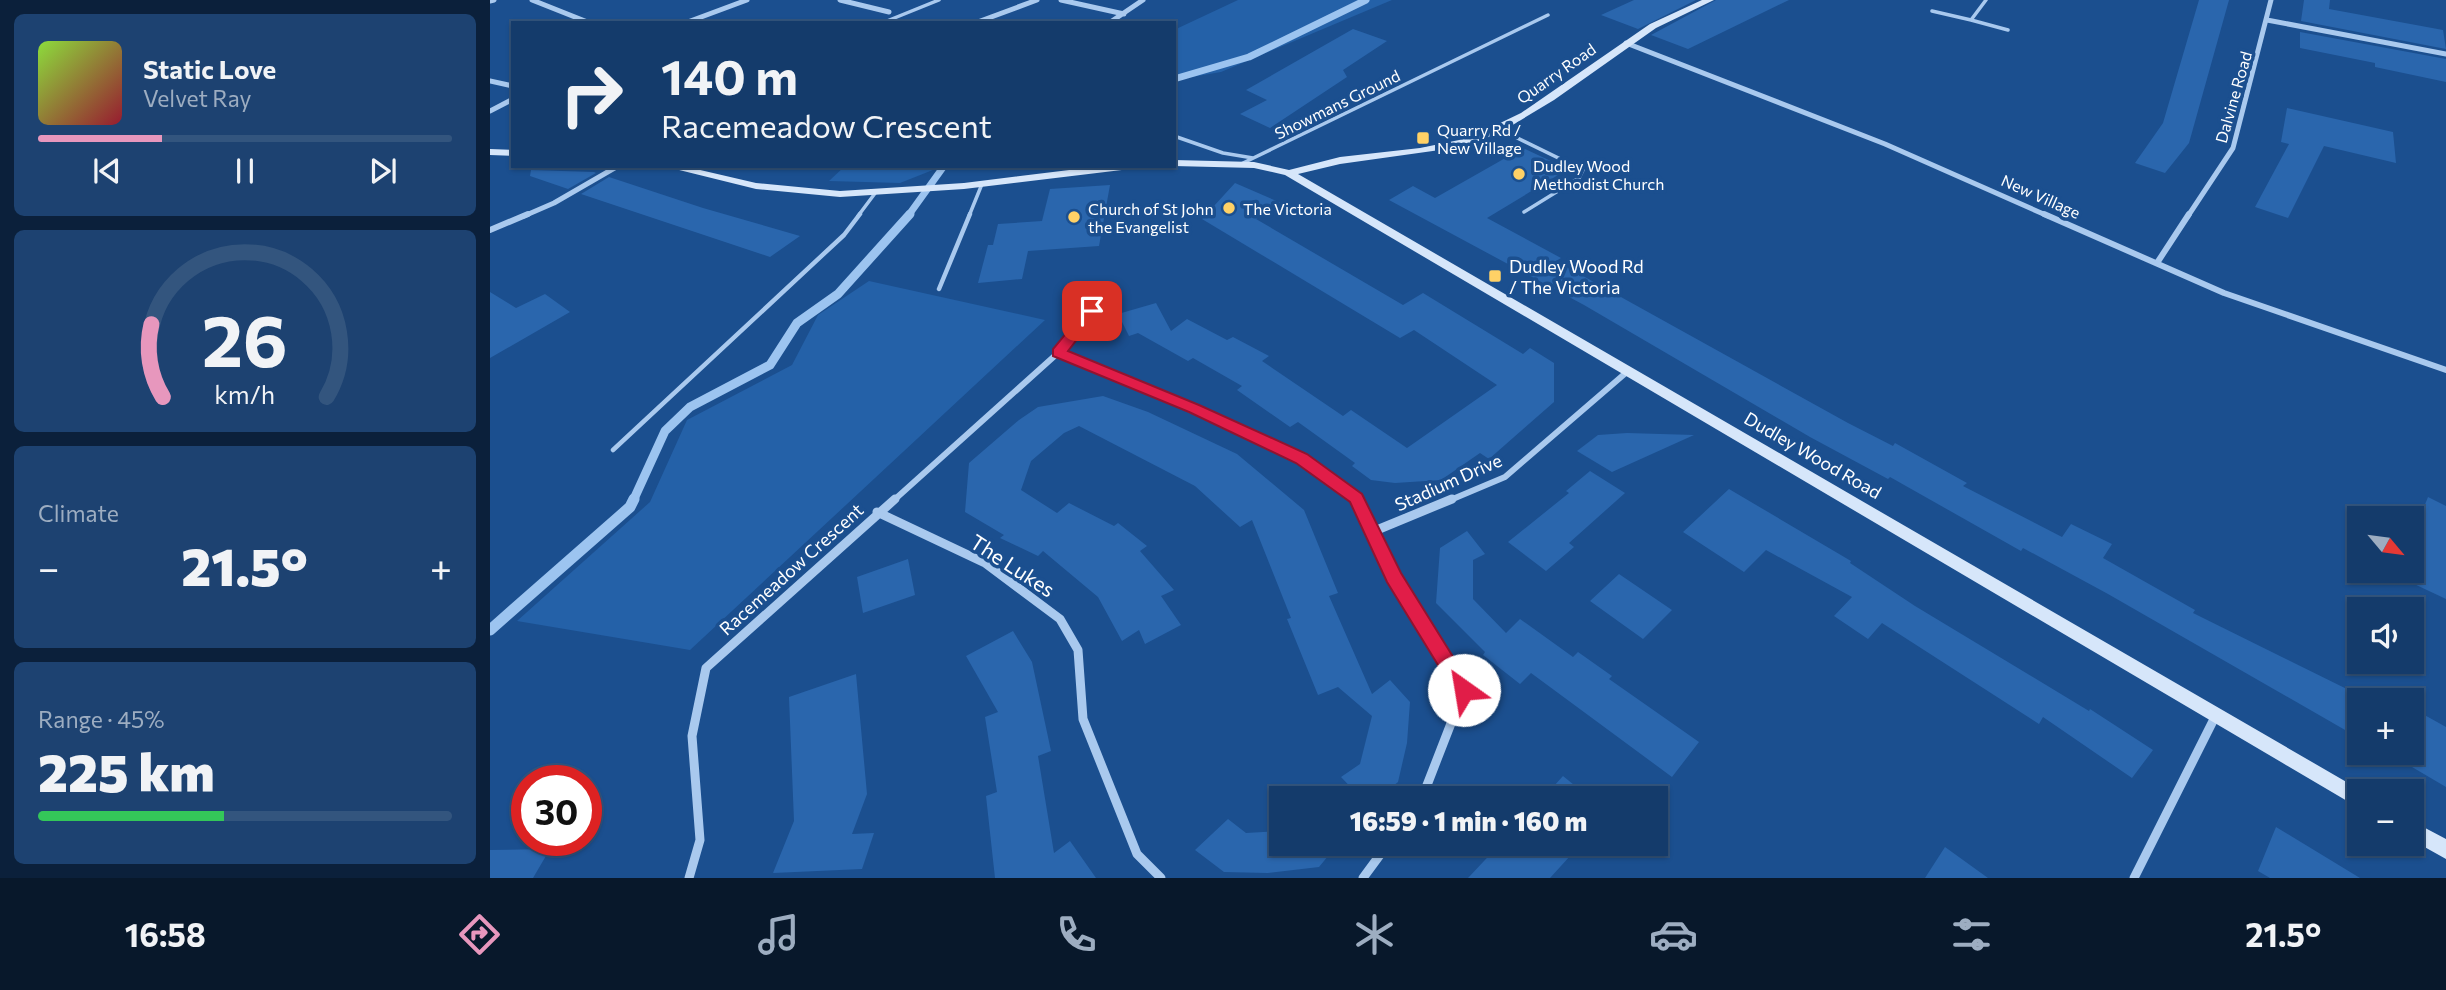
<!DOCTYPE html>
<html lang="en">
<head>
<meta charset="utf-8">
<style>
	:root { --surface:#143b6b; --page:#1d4271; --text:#f1f3f6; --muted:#9dadc1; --line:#33557e; --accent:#e797bd }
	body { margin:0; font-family:Commissioner,sans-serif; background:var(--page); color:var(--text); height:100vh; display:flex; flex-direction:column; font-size:26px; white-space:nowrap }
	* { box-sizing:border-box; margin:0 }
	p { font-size:23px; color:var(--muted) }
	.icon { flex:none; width:38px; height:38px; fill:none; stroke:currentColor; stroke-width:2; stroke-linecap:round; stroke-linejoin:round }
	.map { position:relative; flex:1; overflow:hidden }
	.details { display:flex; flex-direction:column; gap:14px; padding:14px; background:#0b203b; width:490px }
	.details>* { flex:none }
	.guide { position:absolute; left:21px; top:21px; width:665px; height:147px; border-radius:0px; box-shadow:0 2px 5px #0004,0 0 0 2px var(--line); background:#143b6b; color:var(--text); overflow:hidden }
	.needle { width:46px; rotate:119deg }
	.tools { position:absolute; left:1857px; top:506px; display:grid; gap:14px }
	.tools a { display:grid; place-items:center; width:77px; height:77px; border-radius:0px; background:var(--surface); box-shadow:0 2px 5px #0004,0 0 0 2px var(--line); font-size:35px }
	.speed { position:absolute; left:21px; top:765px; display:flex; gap:14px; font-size:35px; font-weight:700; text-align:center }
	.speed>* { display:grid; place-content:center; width:91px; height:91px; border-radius:50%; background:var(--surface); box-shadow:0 2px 5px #0004,0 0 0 2px var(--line); line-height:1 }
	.speed .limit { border:10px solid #d22; background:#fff; color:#111 }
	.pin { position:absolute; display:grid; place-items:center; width:60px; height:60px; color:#fff; margin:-30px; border-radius:14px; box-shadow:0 4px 10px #0006 }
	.me { position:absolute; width:77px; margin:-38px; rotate:328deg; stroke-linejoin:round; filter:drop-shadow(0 0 5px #0008) }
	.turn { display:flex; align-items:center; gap:24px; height:147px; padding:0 35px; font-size:32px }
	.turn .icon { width:91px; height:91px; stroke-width:2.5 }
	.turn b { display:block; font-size:49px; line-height:60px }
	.big { font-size:52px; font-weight:800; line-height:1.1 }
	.details .widget { flex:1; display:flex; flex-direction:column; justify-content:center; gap:10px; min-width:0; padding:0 24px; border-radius:10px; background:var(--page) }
	.details .dial { align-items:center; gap:0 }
	.dial svg { height:182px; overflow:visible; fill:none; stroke:var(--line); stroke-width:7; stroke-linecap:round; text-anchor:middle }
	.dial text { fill:var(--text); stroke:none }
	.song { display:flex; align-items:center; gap:21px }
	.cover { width:84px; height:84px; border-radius:10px; background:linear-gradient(135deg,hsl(90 70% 55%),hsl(350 70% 35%)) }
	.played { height:7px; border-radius:4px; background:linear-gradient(90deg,var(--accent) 30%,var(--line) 30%) }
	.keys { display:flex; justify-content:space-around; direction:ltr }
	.heat { display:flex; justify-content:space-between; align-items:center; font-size:38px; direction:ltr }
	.charge { height:10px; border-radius:5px; background:linear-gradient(90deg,#34c759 45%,var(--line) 0) }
	.trip { position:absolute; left:779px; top:786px; width:399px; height:70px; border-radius:0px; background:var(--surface); box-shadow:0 2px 5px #0004,0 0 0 2px var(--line); font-weight:800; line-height:70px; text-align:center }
	.menu { display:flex; height:112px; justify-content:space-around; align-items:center; background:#08182b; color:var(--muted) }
	.menu .icon { width:49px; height:49px }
	.menu .on { color:var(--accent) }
	.menu b { font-size:32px; color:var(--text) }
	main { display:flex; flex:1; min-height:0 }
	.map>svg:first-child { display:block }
	.green { fill:#2461a8 }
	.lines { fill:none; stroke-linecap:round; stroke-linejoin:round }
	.stream-far2 { stroke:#9cc4f0; stroke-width:7 }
	.stream-far1 { stroke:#9cc4f0; stroke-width:9 }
	.stream { stroke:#9cc4f0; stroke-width:11 }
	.building { fill:#2a66ad }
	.lane-far1 { stroke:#a9c9ee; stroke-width:3.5 }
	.lane { stroke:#a9c9ee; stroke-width:4.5 }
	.street-far2 { stroke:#a9c9ee; stroke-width:5 }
	.street-far1 { stroke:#a9c9ee; stroke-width:6 }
	.street { stroke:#a9c9ee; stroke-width:9 }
	.secondary { fill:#d6e6fa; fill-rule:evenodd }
	.route { fill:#e11d48; stroke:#92132f; stroke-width:2 }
	.poi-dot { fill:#ffd166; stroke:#1b4f8f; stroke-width:2.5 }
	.labels { text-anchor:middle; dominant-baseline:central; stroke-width:7; stroke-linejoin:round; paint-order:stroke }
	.far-street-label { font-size:16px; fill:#fff; stroke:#1b4f8f }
	.far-poi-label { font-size:16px; fill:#fff; stroke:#1b4f8f; text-anchor:start }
	.poi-label { font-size:18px; fill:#fff; stroke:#1b4f8f; text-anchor:start }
	.street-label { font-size:18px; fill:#fff; stroke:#1b4f8f }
	.near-street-label { font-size:21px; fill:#fff; stroke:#1b4f8f }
</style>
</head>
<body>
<main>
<section class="details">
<div class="widget">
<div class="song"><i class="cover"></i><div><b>Static Love</b><p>Velvet Ray</p></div></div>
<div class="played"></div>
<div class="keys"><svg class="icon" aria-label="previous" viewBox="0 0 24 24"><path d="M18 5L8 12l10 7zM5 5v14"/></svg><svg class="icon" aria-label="pause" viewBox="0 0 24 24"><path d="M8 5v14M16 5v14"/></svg><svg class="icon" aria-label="next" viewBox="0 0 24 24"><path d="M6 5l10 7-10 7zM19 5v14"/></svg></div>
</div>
<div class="widget dial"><svg viewBox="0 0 100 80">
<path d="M14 69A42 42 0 1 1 86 69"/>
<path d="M14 69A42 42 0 0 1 9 37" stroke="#e797bd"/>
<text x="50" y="56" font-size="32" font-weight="700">26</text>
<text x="50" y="72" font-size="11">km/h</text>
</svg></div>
<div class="widget"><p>Climate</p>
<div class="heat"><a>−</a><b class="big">21.5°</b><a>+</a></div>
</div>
<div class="widget"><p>Range · 45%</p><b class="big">225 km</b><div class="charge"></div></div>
</section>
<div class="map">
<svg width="1956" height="878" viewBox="0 0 1956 878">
	<rect width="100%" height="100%" fill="#1b4f8f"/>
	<path class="green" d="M 748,0 L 902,0 L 731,72 L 684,80 L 684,30 Z
		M 355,166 L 453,166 L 410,183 L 339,181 Z
		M 379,281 L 555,320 L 200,650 L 27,621 L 160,502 L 197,420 L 302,365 L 328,315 Z"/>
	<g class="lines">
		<path class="stream-far2" d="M 684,79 L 759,57 L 876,0
			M 418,216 L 454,166"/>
		<path class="stream-far1" d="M 143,501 L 175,431 L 200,407 L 280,365 L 307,323 L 348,294 L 420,214"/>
		<path class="stream" d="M 0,630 L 140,507 L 144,499"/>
	</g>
	<path class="building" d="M 1144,0 L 1206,0 L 1148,29 L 1111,15 Z
		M 1226,0 L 1299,0 L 1198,49 L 1161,35 Z
		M 1709,0 L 1739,0 L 1699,143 L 1675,173 L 1645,163 L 1673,123 Z
		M 1814,0 L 1840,0 L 1839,9 L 1953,30 L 1956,49 L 1811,21 Z
		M 863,29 L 897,41 L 853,70 L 857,77 L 780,128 L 750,114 L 777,100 L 756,90 Z
		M 1810,32 L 1956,59 L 1956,82 L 1885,67 L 1885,63 L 1810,48 Z
		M 1797,108 L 1903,132 L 1906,163 L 1834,146 L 1798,218 L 1765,207 L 1799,144 L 1791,142 Z
		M 1033,148 L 1078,169 L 997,218 L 1071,258 L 1066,261 L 1358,423 L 1403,446 L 1405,443 L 1477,483 L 1473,486 L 1572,537 L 1581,524 L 1622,544 L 1613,558 L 1705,610 L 1703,613 L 1869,695 L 1869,738 L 1618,594 L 1533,548 L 1531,551 L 1400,477 L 1398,479 L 1320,437 L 1094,305 L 899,200 L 923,186 L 945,198 Z
		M 41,170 L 104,172 L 106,173 L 78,189 L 40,176 Z
		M 119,177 L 213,208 L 310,236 L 280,257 L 91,194 Z
		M 745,183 L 791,203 L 766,219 L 913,305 L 933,293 L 1033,354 L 1040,348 L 1064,363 L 1064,402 L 999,459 L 990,453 L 951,480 L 905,483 L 881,480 L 862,466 L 865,463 L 808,422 L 800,427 L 747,390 L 752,386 L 703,358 L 698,361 L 648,333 L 639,336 L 628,314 L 666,303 L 681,331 L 697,319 L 737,340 L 743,337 L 779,356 L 772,361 L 853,416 L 861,410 L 917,448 L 1007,385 L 924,330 L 910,338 L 712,219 Z
		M 620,185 L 609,246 L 538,251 L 532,279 L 488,283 L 498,245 L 503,245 L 508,224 L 552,221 L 560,189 Z
		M 0,292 L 26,308 L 55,294 L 80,312 L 0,358 Z
		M 613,396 L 658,412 L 747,454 L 814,510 L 848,593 L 839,596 L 882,694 L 900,680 L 920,702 L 917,743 L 908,782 L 888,798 L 871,798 L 851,777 L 870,764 L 882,716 L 848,687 L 828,695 L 797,619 L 801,618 L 762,520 L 750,527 L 705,486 L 589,426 L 574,433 L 541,461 L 531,490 L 567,513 L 579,503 L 624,526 L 628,523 L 657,546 L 650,551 L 684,590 L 671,596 L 691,625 L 655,644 L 649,630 L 632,641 L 608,597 L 553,551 L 548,556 L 510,538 L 514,535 L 475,512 L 479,463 L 529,420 L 548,407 Z
		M 1137,433 L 1204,435 L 1122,472 L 1087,451 L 1108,435 Z
		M 1100,471 L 1135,493 L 1079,543 L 1084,547 L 1056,571 L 1018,542 L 1079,493 L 1076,491 Z
		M 1239,489 L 1361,561 L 1360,563 L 1425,606 L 1599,711 L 1600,709 L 1663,750 L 1642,778 L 1553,717 L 1549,724 L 1392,623 L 1378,639 L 1344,616 L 1362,597 L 1276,550 L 1254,572 L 1193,532 Z
		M 1938,497 L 1956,506 L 1956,599 L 1922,583 L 1922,537 Z
		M 977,531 L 995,554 L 983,560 L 983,599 L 1016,633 L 1030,619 L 1083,657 L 1088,652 L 1122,676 L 1119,679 L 1209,742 L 1182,777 L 1041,673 L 1030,684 L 993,655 L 995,652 L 946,603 L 950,548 Z
		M 418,559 L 425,595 L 373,613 L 367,577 Z
		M 1129,574 L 1182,610 L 1153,639 L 1100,601 Z
		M 523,631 L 542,662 L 561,751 L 548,756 L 564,853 L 580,841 L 606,878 L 505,878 L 496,796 L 507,792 L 495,717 L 508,712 L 476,656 Z
		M 366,674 L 377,794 L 362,834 L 384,833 L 372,869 L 283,873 L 304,821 L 299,697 Z
		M 1922,708 L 1956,727 L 1956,787 L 1922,767 Z
		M 1073,776 L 1100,798 L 1053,798 Z
		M 738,819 L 756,833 L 791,831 L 791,844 L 848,844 L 829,867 L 778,873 L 734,872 L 705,850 Z
		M 1786,827 L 1870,878 L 1780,878 L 1768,871 Z
		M 1010,844 L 1091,844 L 1060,878 L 978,878 Z
		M 1455,847 L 1498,878 L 1435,878 Z
		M 60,849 L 43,878 L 0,878 L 0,850 Z"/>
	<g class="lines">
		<path class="lane-far1" d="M 1442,11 L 1481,20 L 1496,0
			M 1481,20 L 1518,30
			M 392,23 L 449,0
			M 1009,129 L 1093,170 L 1089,178 L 1034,212
			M 684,136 L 733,153 L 763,158
			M 751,164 L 1058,15
			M 368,216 L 386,192
			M 479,216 L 492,184"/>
		<path class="lane" d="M 449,289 L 480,214
			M 123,450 L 354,235 L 370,214"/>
		<path class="street-far2" d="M 42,0 L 100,23
			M 350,0 L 399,12
			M 571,0 L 634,14
			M 0,1 L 4,0
			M 1777,20 L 1956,54
			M 195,23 L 257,0
			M 485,23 L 547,0
			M 619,23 L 653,0
			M 1136,43 L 1395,144 L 1558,216
			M 0,81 L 23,86
			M 0,111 L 23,99
			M 34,216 L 64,203 L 128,166
			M 1698,216 L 1743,148 L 1781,0"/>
		<path class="street-far1" d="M 1554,214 L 1734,293 L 1956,370
			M 0,230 L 38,214
			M 1667,263 L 1699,214
			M 569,352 L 602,311
			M 403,501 L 569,352 L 812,459 L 867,501
			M 958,501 L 1015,477 L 1138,371"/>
		<path class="street" d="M 866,499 L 903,577 L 974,690 L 932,798
			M 387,512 L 495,563 L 570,619 L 588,650 L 593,719 L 647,854 L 671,878
			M 882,532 L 962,499
			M 199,878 L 210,840 L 202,736 L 216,668 L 405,499
			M 873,878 L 898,844
			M 1644,878 L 1726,715"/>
		<path class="secondary" d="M 1212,0 L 1224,0 L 1166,28 L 1064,100 L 1011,132 L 986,142 L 957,149 L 850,164 L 808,174 L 1872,791 L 1869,791 L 1869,808 L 795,175 L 764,168 L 684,166 L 684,160 L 764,162 L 799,170 L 850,157 L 930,148 L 979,138 L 1031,113 L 1160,24 Z
			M 0,149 L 23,150 L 23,156 L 0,155 Z
			M 173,166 L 193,166 L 266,183 L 350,191 L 474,183 L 612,166 L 645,166 L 640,169 L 474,189 L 350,197 L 266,189 Z
			M 1922,821 L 1956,839 L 1956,859 L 1922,840 Z"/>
	</g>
	<path class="route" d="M 602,306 L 609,311 L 578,351 L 709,405 L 817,454 L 872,494 L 911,573 L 980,684 L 983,690 L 980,696 L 974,699 L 967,696 L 897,582 L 860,502 L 806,463 L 699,412 L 563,356 L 563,349 L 597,308 Z"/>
	<g class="poi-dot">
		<rect x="926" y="131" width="14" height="14" rx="3.5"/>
		<circle cx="1029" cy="174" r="7"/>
		<circle cx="739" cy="208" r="7"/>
		<circle cx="584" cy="217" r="7"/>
		<rect x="998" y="269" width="14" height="14" rx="3.5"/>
	</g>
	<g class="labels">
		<g class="far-street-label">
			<text transform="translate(1066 73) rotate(-35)">Quarry Road</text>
			<text transform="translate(1743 97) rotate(-74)">Dalvine Road</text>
			<text transform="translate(847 104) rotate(-26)">Showmans Ground</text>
			<text transform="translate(1551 196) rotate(24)">New Village</text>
		</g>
		<g class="far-poi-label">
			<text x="947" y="129">Quarry Rd /<tspan x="947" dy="18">New Village</tspan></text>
			<text x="1043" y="165">Dudley Wood<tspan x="1043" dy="18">Methodist Church</tspan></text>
			<text x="598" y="208">Church of St John<tspan x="598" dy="18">the Evangelist</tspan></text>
			<text x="753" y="208">The Victoria</text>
		</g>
		<g class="poi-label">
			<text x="1019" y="266">Dudley Wood Rd<tspan x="1019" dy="21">/ The Victoria</tspan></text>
		</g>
		<g class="street-label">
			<text transform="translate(1323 455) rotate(30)">Dudley Wood Road</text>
			<text transform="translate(958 482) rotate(-24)">Stadium Drive</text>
			<text transform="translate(301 569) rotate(-42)">Racemeadow Crescent</text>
		</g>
		<g class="near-street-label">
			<text transform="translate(523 565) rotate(33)">The Lukes</text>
		</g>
	</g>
</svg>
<div class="tools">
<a><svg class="needle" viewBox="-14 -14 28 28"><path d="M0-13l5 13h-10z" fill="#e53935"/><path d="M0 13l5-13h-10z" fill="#9dadc1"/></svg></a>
<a><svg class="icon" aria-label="sound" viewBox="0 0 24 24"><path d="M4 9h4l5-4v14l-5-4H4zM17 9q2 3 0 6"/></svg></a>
<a>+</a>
<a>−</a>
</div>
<div class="speed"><div class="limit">30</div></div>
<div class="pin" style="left:602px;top:311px;background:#d93025"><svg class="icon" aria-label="arrive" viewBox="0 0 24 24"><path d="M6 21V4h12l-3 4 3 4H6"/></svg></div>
<svg class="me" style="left:974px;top:690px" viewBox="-20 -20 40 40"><circle r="19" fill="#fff"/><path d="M0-13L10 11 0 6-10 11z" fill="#e11d48"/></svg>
<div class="trip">16:59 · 1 min · 160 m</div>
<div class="guide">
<div class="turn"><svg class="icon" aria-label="right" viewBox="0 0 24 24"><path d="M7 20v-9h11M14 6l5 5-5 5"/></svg><div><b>140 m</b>Racemeadow Crescent</div></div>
</div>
</div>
</main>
<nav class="menu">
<b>16:58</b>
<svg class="icon on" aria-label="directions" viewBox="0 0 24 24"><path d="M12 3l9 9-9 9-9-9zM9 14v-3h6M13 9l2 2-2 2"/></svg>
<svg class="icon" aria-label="music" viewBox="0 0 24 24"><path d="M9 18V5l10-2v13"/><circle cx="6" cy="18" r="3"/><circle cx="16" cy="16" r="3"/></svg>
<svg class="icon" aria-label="phone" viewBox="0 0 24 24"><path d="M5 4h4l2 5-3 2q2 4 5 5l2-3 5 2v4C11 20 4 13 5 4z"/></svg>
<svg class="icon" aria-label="climate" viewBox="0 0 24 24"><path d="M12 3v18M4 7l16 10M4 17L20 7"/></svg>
<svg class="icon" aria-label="car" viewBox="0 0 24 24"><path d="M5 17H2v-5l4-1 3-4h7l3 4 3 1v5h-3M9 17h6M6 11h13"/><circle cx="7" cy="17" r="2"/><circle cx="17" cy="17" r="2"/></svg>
<svg class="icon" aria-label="filters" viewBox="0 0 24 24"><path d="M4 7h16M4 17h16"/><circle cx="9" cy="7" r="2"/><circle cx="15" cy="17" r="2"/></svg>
<b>21.5°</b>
</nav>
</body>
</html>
